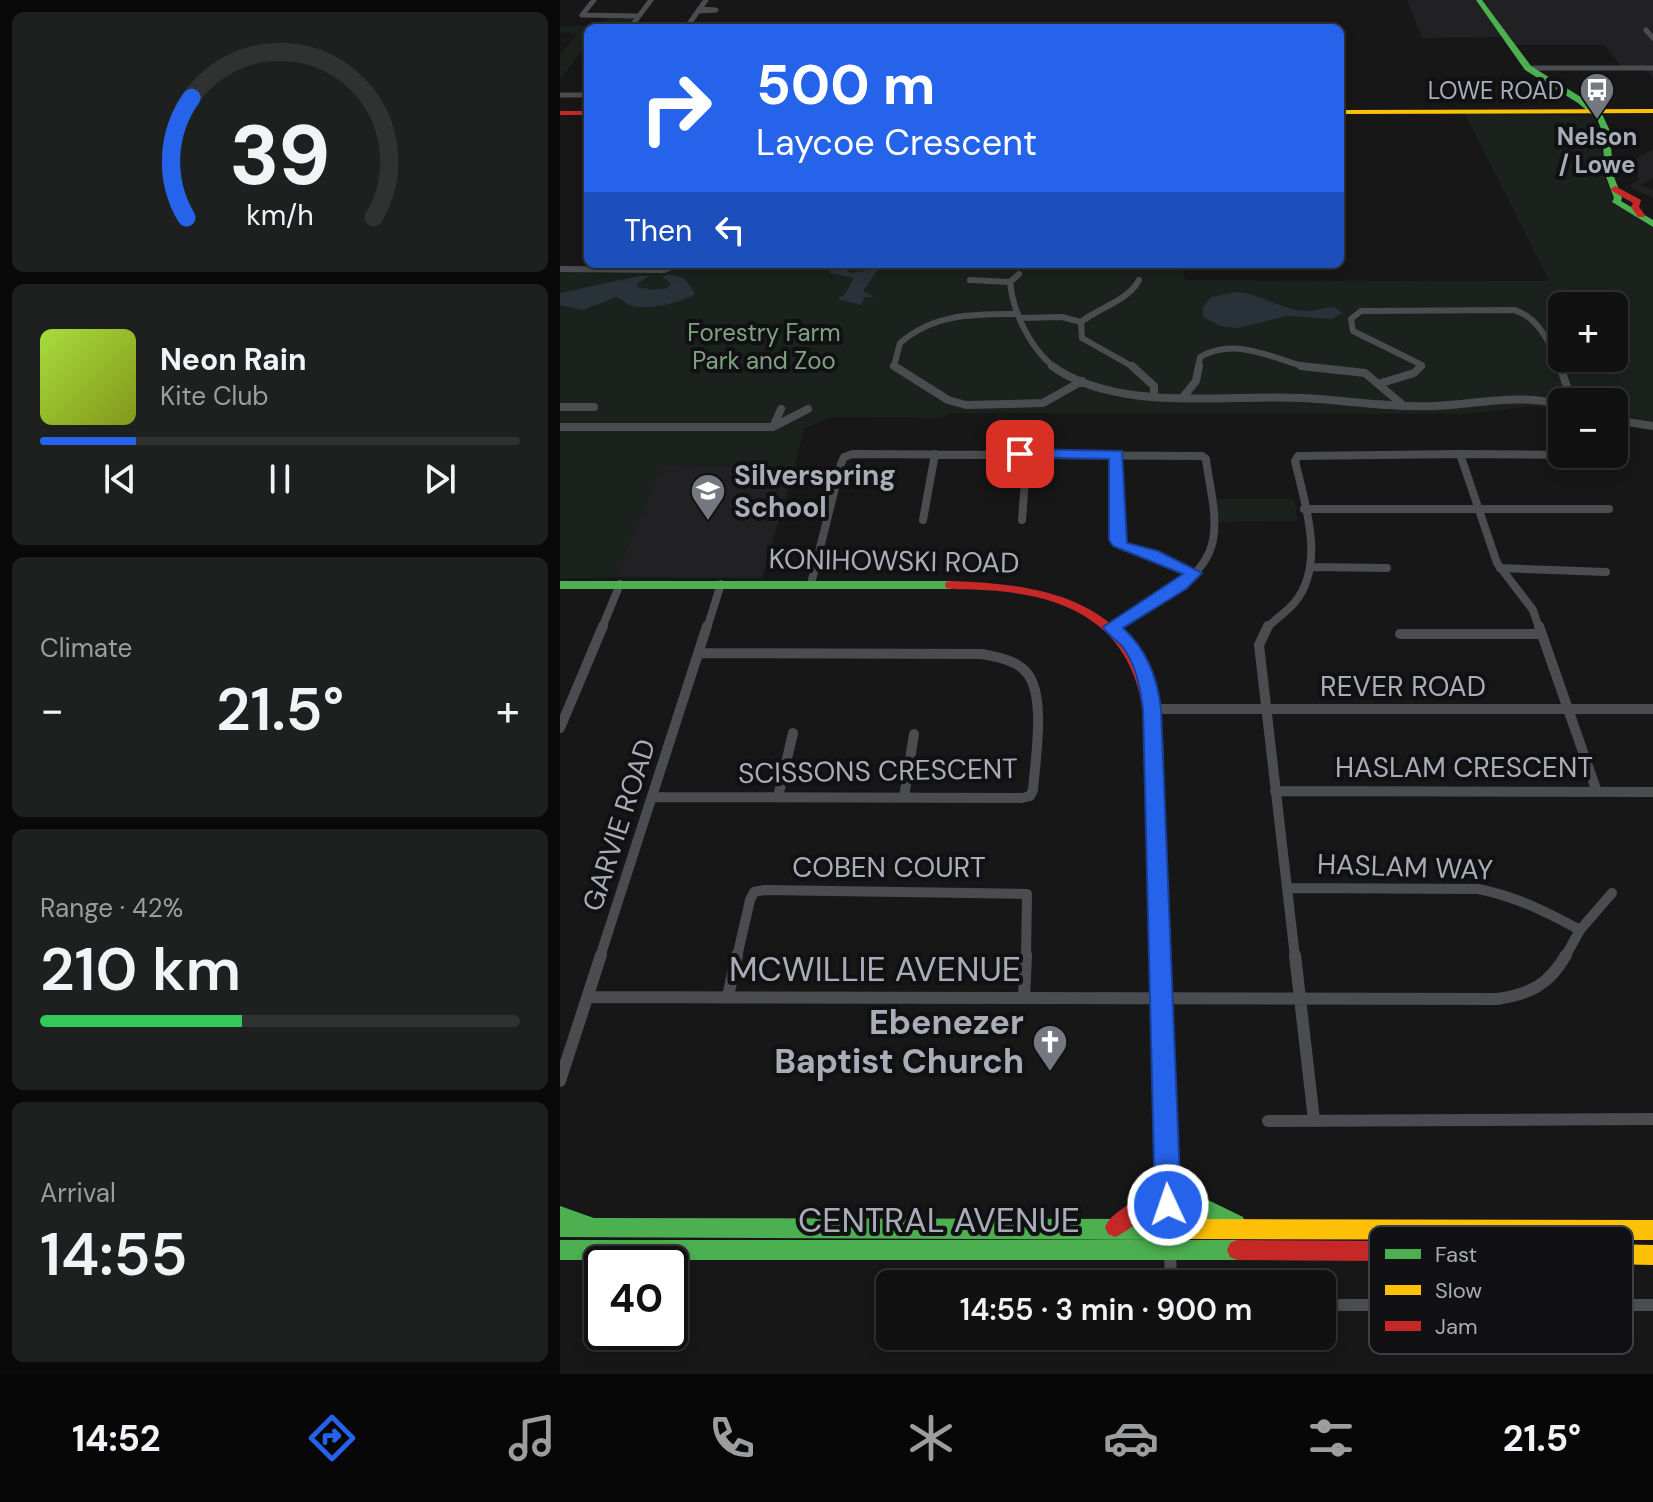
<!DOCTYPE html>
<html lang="en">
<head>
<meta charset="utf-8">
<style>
	:root { --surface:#111; --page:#1e1f1f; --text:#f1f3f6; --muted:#9c9d9f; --line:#303131; --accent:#2563eb }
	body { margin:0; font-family:"DM Sans",sans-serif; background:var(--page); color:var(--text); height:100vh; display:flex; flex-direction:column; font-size:30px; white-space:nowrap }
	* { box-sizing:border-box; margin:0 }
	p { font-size:26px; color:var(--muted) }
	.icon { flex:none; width:44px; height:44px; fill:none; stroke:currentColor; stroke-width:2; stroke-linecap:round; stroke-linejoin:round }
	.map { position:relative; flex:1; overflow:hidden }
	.sheet { display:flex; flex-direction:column; gap:12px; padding:12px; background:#090909; width:560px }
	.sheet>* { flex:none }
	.hud { position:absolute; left:24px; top:24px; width:760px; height:244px; border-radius:12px; box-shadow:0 4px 12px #0003,0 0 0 2px var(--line); background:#2563eb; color:#fff; overflow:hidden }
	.controls { position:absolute; left:988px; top:292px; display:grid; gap:16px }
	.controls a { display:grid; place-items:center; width:80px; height:80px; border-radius:12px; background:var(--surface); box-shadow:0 4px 12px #0003,0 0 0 2px var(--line); font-size:40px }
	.speed { position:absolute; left:24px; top:1246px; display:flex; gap:16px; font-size:40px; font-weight:700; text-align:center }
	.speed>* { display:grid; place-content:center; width:104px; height:104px; border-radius:50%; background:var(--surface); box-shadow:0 4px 12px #0003,0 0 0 2px var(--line); line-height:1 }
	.speed .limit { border:4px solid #111; border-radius:12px; background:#fff; color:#111 }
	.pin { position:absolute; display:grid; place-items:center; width:68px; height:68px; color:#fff; margin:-34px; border-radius:16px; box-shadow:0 4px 12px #0006 }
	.me { position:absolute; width:88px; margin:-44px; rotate:357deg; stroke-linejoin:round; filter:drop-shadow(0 0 6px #0008) }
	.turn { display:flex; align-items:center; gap:28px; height:168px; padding:0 40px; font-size:36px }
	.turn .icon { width:104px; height:104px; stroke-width:2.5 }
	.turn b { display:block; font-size:56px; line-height:68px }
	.then { display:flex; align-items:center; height:76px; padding:0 40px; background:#0003; gap:16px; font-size:30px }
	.big { font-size:60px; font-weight:600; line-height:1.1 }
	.sheet .widget { flex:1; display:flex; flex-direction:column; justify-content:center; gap:12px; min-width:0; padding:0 28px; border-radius:12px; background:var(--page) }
	.sheet .dial { align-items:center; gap:0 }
	.dial svg { height:208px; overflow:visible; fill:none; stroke:var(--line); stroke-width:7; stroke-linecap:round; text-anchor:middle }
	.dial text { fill:var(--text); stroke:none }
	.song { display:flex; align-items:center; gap:24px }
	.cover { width:96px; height:96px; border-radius:12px; background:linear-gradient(135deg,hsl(80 70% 55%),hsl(70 70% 35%)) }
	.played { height:8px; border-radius:4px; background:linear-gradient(90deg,var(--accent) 20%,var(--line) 20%) }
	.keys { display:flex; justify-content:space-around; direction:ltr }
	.heat { display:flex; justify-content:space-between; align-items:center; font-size:44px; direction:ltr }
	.charge { height:12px; border-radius:6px; background:linear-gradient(90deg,#34c759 42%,var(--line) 0) }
	.trip { position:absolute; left:316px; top:1270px; width:460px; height:80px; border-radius:12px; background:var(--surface); box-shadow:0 4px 12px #0003,0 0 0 2px var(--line); font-weight:600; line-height:80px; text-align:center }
	.tab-bar { display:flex; height:128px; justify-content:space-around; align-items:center; background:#070707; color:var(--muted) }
	.tab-bar .icon { width:56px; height:56px }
	.tab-bar .on { color:var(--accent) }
	.tab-bar b { font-size:36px; color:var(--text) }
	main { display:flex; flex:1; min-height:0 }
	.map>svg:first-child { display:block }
	.built { fill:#212124 }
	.green { fill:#1b211c; fill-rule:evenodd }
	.water { fill:#2a3239 }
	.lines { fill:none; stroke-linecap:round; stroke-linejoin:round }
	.street-far4 { stroke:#4b4c50; stroke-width:5 }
	.street-far3 { stroke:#4b4c50; stroke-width:6 }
	.street-far2 { stroke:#4b4c50; stroke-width:8 }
	.street-far1 { stroke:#4b4c50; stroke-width:10 }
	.street { stroke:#4b4c50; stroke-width:12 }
	.fast { fill:#4caf50; fill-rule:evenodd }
	.slow { fill:#ffc107; fill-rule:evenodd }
	.jam { fill:#c62828; fill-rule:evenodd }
	.route { fill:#2563eb; stroke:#184099; stroke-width:2 }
	.labels { text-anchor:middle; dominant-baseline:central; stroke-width:8; stroke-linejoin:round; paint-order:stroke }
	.far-street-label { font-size:24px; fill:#a8adb8; stroke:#111113 }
	.far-poi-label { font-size:24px; font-weight:bold; fill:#a8adb8; stroke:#111113 }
	.far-park-label { font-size:24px; fill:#7fa381; stroke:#111113 }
	.poi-label { font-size:28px; font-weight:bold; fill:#a8adb8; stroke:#111113; text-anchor:start }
	.street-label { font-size:28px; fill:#a8adb8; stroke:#111113 }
	.near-street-label { font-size:34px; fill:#a8adb8; stroke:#111113 }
	.near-poi-label { font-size:34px; font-weight:bold; fill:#a8adb8; stroke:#111113; text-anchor:end }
	.key { fill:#111113; stroke:#3e4045; stroke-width:2 }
	.key-label { font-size:22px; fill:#a8adb8 }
</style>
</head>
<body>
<main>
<section class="sheet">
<div class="widget dial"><svg viewBox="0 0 100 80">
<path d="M14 69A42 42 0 1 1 86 69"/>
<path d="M14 69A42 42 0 0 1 16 23" stroke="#2563eb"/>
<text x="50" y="56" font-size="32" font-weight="700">39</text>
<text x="50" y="72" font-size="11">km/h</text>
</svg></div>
<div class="widget">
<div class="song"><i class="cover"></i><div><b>Neon Rain</b><p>Kite Club</p></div></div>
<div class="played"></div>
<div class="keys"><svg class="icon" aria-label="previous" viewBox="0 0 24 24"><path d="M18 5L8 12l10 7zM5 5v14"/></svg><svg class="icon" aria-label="pause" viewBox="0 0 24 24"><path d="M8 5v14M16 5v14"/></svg><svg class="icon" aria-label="next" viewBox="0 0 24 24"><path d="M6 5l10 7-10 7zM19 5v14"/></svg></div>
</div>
<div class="widget"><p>Climate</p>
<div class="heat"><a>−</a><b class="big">21.5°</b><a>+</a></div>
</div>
<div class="widget"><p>Range · 42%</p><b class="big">210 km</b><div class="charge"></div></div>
<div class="widget"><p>Arrival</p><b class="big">14:55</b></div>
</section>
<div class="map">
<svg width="1093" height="1374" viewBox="0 0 1093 1374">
	<rect width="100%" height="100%" fill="#171717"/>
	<path class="built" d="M 847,0 L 1093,0 L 1093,78 L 1085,69 L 1064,69 L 1044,45 L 951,45 L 946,37 L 862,38 Z
		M 1093,149 L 1093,178 L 1080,185 L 1093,190 L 1093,198 L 1073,189 L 1071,185 L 1079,180 L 1077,171 L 1071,170 L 1070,162 Z
		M 235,465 L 202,578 L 55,577 L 101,466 Z"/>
	<path class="green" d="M 49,18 L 73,18 L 66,28 L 28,28 L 28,44 L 0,79 L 0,54 L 17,34 L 0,32 L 0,26 L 39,26 Z
		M 905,114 L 1033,116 L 1039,127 L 1043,172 L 1053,198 L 1051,200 L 1093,228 L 1093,423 L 1059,418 L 1063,428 L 1054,425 L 1054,402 L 1002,402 L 1002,411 L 972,406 L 908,414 L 391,413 L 381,418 L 272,417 L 244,429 L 235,465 L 101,466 L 55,577 L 0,579 L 0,266 L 623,264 L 625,280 L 989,281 ZM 1002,306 L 1054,306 L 1054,358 L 1002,358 Z
		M 657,499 L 734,499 L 738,521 L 659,522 Z"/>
	<path class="water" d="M 271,264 L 282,264 L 282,268 L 292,273 L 309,270 L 311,264 L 317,264 L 317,271 L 303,291 L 314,297 L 305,297 L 301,305 L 277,299 L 285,294 L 294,278 L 270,273 Z
		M 110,274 L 125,279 L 135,294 C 122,303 88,310 72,306 C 66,305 63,299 56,297 L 23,310 L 0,305 L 0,293 L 79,276 L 90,276 L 77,284 L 77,287 L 94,290 L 107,288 L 111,283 L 102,277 Z
		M 677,292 C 702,294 723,311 747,311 C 756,311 764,307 773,307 L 783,313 L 772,319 L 727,316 L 678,328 L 660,326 L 643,317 L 643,308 L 651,297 Z"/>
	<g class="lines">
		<path class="street-far4" d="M 34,0 L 22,15 L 79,16
			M 138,11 L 156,10 L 139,9
			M 70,28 L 91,0
			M 126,28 L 146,0
			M 1086,30 L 1093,38
			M 968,68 L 1093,68
			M 0,95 L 28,95"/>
		<path class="street-far3" d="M 0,269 L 104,270 L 119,264
			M 410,280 L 450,282 L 459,274
			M 450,282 C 453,313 470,348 495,368
			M 460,318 L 502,317 L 521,322 L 522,338 L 575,368
			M 521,322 C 540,307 568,301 579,280
			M 337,368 L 334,366 L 340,343 C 375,313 414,314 458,314
			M 638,368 L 640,357 C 676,336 713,359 750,368
			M 859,368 L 862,365 L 793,331 L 791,319 L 801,311 L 954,310 C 979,317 991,346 1001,368"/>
		<path class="street-far2" d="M 334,366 L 388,400 L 406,405 L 483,403 L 522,381
			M 492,366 C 557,413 667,394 742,398 C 786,400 831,408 875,406 C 919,404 959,393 1002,405
			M 572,366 L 594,386 L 594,395
			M 741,366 L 805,373 L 844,406
			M 1000,366 L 1012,402
			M 818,384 L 854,373 L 861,366
			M 623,397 L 636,381 L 639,366
			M 0,407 L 34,407
			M 1054,420 L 1093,426
			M 0,427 L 213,427 L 248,409
			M 213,427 L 221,409
			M 556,454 L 561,546 L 592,554 L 634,573
			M 900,454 L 1025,455
			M 744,509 L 1049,509
			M 363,520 L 375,454
			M 462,520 L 467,454
			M 752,567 L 827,568
			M 940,568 L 1046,572
			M 251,584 L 281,464 L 284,457 L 293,454 L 642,456 L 646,459 C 649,485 658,514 653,540 C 645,583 587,608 552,627
			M 42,628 L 60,584
			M 147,628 L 161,584
			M 707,628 C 715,619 727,612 735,602 C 766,564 745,504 735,461 L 738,456 L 900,454 L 937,563 L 973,610 L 979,628"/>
		<path class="street-far1" d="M 708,626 L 699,645 L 735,957
			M 979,626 L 1037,792
			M 840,634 L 981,634
			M 592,709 L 1093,709
			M 0,728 L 43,626
			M 715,791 L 1093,792
			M 93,797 L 462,798 L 470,796 L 473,790 C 475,760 488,689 463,669 C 452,659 436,657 422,654 L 140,653
			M 218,797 L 233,733
			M 344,797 L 354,734
			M 728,888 L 918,889 C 955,896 987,912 1020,930 L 1005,957
			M 1020,930 L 1052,893
			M 40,957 L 147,626
			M 177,957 L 190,900 L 194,892 L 205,890 L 467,894 L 466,957"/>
		<path class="street" d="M 735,955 L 754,1120
			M 168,996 L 177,955
			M 28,997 L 937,999 C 970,994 989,985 1006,955
			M 464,998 L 466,955
			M 0,1081 L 41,955
			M 708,1121 L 1093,1119
			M 610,1250 L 611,1284
			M 762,1305 L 1093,1305"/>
		<path class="fast" d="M 916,0 L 922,0 L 971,66 L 1024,99 L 1043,116 L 1050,131 L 1053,174 L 1062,198 L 1061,201 L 1093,220 L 1093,227 L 1052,202 L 1054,198 L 1045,174 L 1042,131 L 1037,119 L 1018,103 L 965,70 Z
			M 0,581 L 391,581 L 397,585 L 391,589 L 0,589 Z
			M 596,817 L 601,819 L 604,823 L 617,1165 L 642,1197 L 683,1217 L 686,1224 L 683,1231 L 676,1234 L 628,1211 L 618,1197 L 619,1219 L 637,1222 L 640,1229 L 637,1236 L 620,1240 L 677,1240 L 684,1243 L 687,1250 L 684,1257 L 677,1260 L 0,1260 L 0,1240 L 600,1240 L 0,1237 L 0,1206 L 34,1218 L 599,1219 L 588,823 L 591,819 Z"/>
		<path class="slow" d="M 1093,109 L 1093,113 L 780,114 L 780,110 Z
			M 630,1219 L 1093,1220 L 1093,1240 L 630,1239 L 623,1236 L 620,1229 L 623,1222 Z
			M 956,1242 L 1093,1245 L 1093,1265 L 956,1262 L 949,1259 L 946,1252 L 949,1245 Z"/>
		<path class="jam" d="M 0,111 L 28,111 L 28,115 L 0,115 Z
			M 1055,186 L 1081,200 L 1079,207 L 1085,215 L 1084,217 L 1078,217 L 1071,207 L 1073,203 L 1052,191 L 1051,189 Z
			M 391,581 C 486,584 573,600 598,706 C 607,743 603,785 604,823 L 601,827 L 591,827 L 588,823 C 587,729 597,631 484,599 C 465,594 444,591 423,590 C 411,589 398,590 386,588 L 385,585 L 386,582 Z
			M 604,1160 L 611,1163 L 614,1169 C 602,1196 583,1225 555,1237 L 548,1234 L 545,1227 C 551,1213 568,1207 578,1196 C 587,1185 590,1166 604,1160 Z
			M 677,1240 L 956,1242 L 963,1245 L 966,1252 L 963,1259 L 956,1262 L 677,1260 L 670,1257 L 667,1250 L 670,1243 Z"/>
	</g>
	<path class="route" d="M 460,449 L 562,451 L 567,543 L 598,551 L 642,573 L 626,589 L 563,628 C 587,650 597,677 601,709 L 621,1205 L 617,1213 L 608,1217 L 599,1213 L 595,1205 L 583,709 C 580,687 576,664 562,646 C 556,640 548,635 543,627 L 623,574 L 553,546 L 549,540 L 549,459 L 455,457 L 453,454 Z"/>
	<defs>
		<symbol id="bus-pin" viewBox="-11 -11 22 30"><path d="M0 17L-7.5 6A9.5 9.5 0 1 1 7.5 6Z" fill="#757880" stroke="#111113"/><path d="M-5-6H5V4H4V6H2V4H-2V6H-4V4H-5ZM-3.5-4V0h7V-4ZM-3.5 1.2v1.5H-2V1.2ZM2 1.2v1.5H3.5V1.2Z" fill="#fff"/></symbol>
		<symbol id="school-pin" viewBox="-11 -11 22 30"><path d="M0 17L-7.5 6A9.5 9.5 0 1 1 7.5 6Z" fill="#757880" stroke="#111113"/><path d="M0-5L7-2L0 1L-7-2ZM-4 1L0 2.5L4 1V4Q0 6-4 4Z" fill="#fff"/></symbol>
		<symbol id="church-pin" viewBox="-11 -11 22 30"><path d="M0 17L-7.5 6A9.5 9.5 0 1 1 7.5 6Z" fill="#757880" stroke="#111113"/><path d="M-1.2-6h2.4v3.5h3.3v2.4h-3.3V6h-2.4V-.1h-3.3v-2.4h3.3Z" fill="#fff"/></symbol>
	</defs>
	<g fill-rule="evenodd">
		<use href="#bus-pin" x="1017" y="70" width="40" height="54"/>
		<use href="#school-pin" x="128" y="471" width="40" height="54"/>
		<use href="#church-pin" x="470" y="1022" width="40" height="54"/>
	</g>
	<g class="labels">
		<g class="far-street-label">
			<text x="936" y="90">LOWE ROAD</text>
		</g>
		<g class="far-poi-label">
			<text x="1037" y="136">Nelson<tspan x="1037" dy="28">/ Lowe</tspan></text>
		</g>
		<g class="far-park-label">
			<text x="204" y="332">Forestry Farm<tspan x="204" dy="28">Park and Zoo</tspan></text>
		</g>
		<g class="poi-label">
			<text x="174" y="475">Silverspring<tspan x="174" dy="32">School</tspan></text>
		</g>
		<g class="street-label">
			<text transform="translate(334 561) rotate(1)">KONIHOWSKI ROAD</text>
			<text x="843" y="686">REVER ROAD</text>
			<text x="904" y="767">HASLAM CRESCENT</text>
			<text transform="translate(318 771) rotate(-1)">SCISSONS CRESCENT</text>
			<text transform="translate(59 825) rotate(-72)">GARVIE ROAD</text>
			<text x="329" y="867">COBEN COURT</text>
			<text transform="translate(845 867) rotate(2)">HASLAM WAY</text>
		</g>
		<g class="near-street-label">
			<text x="315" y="969">MCWILLIE AVENUE</text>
			<text x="379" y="1220">CENTRAL AVENUE</text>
		</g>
		<g class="near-poi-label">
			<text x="464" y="1022">Ebenezer<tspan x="464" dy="39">Baptist Church</tspan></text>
		</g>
	</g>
	<rect x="809" y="1226" width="264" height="128" rx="12" class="key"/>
	<rect x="825" y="1249" width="36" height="10" fill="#4caf50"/>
	<rect x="825" y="1285" width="36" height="10" fill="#ffc107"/>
	<rect x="825" y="1321" width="36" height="10" fill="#c62828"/>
	<g class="key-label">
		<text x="875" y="1262">Fast</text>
		<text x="875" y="1298">Slow</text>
		<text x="875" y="1334">Jam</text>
	</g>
</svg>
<div class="controls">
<a>+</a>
<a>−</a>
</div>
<div class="speed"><div class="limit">40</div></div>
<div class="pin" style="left:460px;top:454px;background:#d93025"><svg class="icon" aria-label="arrive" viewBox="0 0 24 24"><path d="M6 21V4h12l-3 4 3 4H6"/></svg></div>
<svg class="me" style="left:608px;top:1205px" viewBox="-20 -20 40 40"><circle r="17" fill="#2563eb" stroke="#fff" stroke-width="3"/><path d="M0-11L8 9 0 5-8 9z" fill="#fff"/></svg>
<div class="trip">14:55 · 3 min · 900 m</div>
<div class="hud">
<div class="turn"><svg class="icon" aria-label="right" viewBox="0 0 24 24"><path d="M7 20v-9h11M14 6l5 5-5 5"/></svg><div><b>500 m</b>Laycoe Crescent</div></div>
<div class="then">Then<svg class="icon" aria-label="left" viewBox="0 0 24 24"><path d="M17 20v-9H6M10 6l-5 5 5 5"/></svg></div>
</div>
</div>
</main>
<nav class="tab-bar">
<b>14:52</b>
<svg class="icon on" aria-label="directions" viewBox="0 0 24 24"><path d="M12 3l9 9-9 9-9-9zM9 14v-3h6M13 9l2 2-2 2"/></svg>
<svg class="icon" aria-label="music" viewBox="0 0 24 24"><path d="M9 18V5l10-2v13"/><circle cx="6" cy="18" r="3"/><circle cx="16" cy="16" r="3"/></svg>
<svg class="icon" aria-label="phone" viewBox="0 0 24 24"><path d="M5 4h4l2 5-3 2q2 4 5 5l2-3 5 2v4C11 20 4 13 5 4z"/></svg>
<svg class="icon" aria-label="climate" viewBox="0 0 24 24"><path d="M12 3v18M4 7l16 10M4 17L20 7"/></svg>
<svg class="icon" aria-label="car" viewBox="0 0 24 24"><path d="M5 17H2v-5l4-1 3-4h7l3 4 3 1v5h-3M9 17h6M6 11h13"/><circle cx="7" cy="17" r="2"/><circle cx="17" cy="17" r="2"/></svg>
<svg class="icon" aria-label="filters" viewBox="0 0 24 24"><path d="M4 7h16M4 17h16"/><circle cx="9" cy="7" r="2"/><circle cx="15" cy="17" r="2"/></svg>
<b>21.5°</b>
</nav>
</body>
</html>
